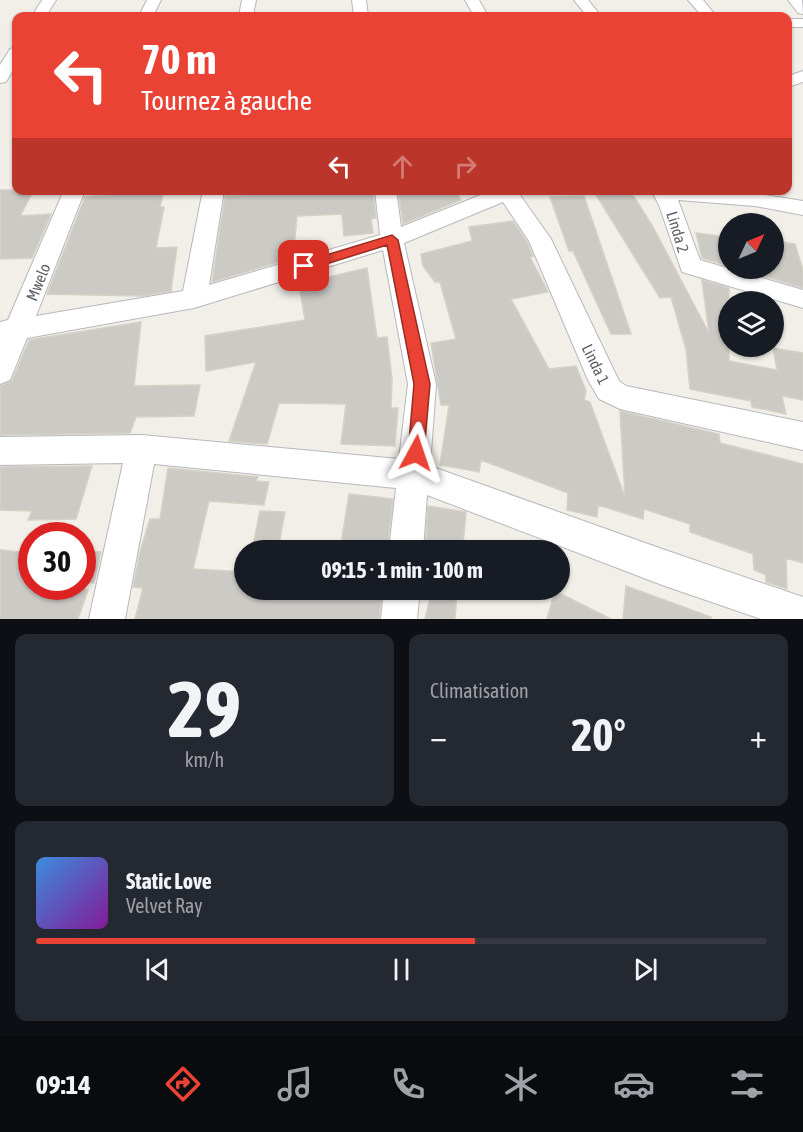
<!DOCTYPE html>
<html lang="fr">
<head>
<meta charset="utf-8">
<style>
	:root { --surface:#171b24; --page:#242831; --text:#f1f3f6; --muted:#9ea1a6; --line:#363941; --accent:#ea4335 }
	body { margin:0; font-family:"Asap Condensed",sans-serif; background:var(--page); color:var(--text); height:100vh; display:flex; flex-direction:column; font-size:22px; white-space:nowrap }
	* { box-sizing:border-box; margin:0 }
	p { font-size:20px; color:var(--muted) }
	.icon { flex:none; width:33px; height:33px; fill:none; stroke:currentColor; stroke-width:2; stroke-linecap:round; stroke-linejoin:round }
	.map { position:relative; height:619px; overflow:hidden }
	.sheet { display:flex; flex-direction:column; gap:15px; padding:15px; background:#0d0f14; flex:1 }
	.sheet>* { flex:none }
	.hud { position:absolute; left:12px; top:12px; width:780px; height:183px; border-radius:12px; box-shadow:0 2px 4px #0004; background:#ea4335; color:#fff; overflow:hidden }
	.needle { width:39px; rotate:46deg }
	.buttons { position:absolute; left:718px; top:213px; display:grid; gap:12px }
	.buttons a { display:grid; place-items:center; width:66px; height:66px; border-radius:50%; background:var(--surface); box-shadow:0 2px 4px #0004; font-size:30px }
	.speed { position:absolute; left:18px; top:522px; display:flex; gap:12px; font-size:30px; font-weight:700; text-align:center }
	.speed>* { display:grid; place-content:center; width:78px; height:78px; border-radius:50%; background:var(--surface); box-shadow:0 2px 4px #0004; line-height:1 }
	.speed .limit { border:9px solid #d22; background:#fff; color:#111 }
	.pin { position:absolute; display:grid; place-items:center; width:51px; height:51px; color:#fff; margin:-26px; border-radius:12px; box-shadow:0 3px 9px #0006 }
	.me { position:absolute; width:66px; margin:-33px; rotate:5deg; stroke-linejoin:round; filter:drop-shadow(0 0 4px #0008) }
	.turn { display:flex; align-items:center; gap:21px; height:126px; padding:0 30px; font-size:27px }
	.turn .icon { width:78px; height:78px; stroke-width:2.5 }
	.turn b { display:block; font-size:42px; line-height:51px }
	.lanes { display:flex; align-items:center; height:57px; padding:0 30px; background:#0003; justify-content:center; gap:30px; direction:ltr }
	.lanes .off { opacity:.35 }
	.big { font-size:45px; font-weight:700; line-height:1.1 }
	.sheet .tile { flex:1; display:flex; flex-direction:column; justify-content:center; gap:9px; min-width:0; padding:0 21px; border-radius:12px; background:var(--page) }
	.sheet .dial { align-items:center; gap:0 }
	.dial b { font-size:78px; line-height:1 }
	.song { display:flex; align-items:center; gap:18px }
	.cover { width:72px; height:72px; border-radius:9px; background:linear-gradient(135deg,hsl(210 70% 55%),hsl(290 70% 35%)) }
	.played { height:6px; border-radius:3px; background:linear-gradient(90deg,var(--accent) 60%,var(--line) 60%) }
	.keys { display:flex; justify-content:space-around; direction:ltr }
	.heat { display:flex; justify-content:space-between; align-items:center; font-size:33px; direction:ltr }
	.sheet .tiles { flex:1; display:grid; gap:15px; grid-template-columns:1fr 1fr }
	.tile:last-child { grid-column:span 2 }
	.trip { position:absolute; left:234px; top:540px; width:336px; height:60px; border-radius:30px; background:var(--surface); box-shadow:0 2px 4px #0004; font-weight:700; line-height:60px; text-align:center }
	.menu { display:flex; height:96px; justify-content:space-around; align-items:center; background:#090b0e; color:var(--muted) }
	.menu .icon { width:42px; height:42px }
	.menu .selected { color:var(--accent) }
	.menu b { font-size:27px; color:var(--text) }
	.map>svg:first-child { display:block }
	.building { fill:#cccac5; stroke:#d6d1c6; stroke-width:1.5 }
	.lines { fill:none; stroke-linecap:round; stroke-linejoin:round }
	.minor-casing { stroke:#b5b8bc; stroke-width:2 }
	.minor { fill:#fff; fill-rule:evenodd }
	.route { fill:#ea4335; stroke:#982c22; stroke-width:1.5 }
	.labels { text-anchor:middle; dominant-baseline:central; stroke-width:4.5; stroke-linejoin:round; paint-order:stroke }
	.street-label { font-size:16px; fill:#5f6368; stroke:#fff }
</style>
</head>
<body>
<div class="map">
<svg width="803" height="619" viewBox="0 0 803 619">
	<rect width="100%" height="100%" fill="#f1efe8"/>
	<path class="building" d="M 0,190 L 34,190 L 20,216 L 51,214 L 32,258 L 0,259 Z
		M 164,190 L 160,207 L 164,207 L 156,248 L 177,247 L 171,291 L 142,296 L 47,294 L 85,197 Z
		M 307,190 L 373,190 L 376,218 L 371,219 L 373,233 L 344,236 L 342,214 L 297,216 L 293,258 L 212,282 L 225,196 Z
		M 398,190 L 455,190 L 461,200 L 403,224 Z
		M 631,192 L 653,227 L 709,333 L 702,280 L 729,288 L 729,361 L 777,370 L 773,348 L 803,353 L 803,400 L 782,396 L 786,414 L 752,407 L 751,401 L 690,389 L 686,349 L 671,297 L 660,298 L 596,195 Z
		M 584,196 L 631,334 L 611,334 L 573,251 L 569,251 L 550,197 Z
		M 513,221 L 527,242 L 533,256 L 530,257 L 548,292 L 511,299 L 549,369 L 576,366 L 586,391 L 584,400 L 590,402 L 625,497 L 620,411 L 719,434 L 720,443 L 803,464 L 803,563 L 786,558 L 787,589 L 766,582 L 766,575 L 754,570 L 753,554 L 690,532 L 690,524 L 644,509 L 643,519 L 598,505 L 597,517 L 567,510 L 568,493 L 481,460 L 479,472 L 440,465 L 449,405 L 441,405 L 431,343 L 456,339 L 440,282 L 435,282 L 423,266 L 421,254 L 472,241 L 469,227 Z
		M 696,233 L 726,237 L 729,266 L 702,258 Z
		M 774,241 L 795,244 L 803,270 L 803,288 L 757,274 L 755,268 L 774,268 Z
		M 367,268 L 377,338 L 387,337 L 392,379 L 391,408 L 398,408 L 395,446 L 341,444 L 346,404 L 279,403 L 267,444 L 229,441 L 256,362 L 206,371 L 205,336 L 305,320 L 299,284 Z
		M 141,322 L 134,386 L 200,385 L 194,416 L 136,417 L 130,433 L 0,435 L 0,386 L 12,381 L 29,340 Z
		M 92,466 L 76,519 L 28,520 L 32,511 L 0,510 L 0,467 Z
		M 168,468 L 258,477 L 256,481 L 269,482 L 264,505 L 209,501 L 193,569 L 244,572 L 244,590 L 382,590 L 379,619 L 135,619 L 143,588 L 133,587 L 140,552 L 150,519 L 160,519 Z
		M 349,494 L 393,499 L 387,550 L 340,550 Z
		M 428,506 L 466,512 L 463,544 L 460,543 L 459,550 L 425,550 Z
		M 260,511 L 285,512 L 278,550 L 252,550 Z
		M 0,550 L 32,553 L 32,586 L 88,590 L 78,619 L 0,619 Z
		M 82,551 L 101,552 L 94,583 L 82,582 Z
		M 626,586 L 711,617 L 711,619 L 623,619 Z
		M 432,590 L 457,590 L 455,619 L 425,619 Z
		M 555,591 L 611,619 L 547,619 Z"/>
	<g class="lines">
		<defs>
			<path id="minor" d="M 42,0 L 56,0 L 46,16 L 32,16 Z
				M 147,0 L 161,0 L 153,16 L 139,16 Z
				M 242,0 L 256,0 L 253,16 L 239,16 Z
				M 352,0 L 366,0 L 368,16 L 354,16 Z
				M 465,0 L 479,0 L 488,16 L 474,16 Z
				M 574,0 L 588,0 L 601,16 L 587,16 Z
				M 688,0 L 703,0 L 716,16 L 702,16 Z
				M 788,0 L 802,0 L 803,14 L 798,13 Z
				M 788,19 L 803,19 L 803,27 L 788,27 Z
				M 16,47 L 16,65 L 6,82 L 0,83 L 0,65 L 10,49 Z
				M 803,71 L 803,82 L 788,87 L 788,76 Z
				M 64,190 L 85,190 L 36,316 L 183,291 L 203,190 L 224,190 L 209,285 L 380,235 L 375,190 L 396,190 L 401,227 L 493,190 L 524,190 L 520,195 L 551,239 L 619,381 L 626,386 L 803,422 L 803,450 L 620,409 L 599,399 L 588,380 L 529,241 L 503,202 L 404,243 L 436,384 L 430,466 L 662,549 L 803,597 L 803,619 L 761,619 L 662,585 L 427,495 L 423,550 L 389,550 L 396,488 L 154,464 L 125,619 L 89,619 L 123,463 L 0,465 L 0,437 L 142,435 L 399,459 L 408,384 L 383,250 L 194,308 L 27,338 L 10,380 L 0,384 L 0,322 L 8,320 Z
				M 651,190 L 733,190 L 803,201 L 803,215 L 755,206 L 678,200 L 700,260 L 803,290 L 803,308 L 682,272 L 659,205 Z
				M 384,590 L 420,590 L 417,619 L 381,619 Z"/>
		</defs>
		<use href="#minor" class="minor-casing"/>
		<use href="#minor" class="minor"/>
	</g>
	<path class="route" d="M 392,235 L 398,240 L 430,384 L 424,453 L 422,458 L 416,460 L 410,458 L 408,453 L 414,384 L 387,245 L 304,271 L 298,266 L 300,263 Z"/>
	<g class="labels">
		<g class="street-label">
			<text transform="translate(678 232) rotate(73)">Linda 2</text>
			<text transform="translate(38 282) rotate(-68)">Mwelo</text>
			<text transform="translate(596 364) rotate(64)">Linda 1</text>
		</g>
	</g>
</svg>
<div class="buttons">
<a><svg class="needle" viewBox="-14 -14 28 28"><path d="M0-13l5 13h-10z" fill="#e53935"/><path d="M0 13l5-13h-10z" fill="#9ea1a6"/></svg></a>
<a><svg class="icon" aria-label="layers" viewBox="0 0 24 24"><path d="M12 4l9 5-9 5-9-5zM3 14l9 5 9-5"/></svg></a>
</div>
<div class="speed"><div class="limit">30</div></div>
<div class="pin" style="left:304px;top:266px;background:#d93025"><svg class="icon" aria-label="arrive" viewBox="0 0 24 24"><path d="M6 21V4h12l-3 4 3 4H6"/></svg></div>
<svg class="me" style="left:416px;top:453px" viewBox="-20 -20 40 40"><path d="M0-17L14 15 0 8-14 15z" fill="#ea4335" stroke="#fff" stroke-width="4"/></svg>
<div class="trip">09:15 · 1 min · 100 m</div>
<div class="hud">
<div class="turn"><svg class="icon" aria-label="left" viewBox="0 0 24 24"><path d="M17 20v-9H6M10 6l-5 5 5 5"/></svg><div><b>70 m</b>Tournez à gauche</div></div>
<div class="lanes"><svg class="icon" aria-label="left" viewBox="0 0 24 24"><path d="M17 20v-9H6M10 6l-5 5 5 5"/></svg><svg class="icon off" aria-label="ahead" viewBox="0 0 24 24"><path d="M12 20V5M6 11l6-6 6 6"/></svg><svg class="icon off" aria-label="right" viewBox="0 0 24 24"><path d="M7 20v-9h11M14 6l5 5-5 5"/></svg></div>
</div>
</div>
<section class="sheet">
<div class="tiles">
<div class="tile dial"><b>29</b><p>km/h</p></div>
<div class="tile"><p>Climatisation</p>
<div class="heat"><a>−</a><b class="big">20°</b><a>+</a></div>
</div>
<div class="tile">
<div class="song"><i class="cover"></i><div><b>Static Love</b><p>Velvet Ray</p></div></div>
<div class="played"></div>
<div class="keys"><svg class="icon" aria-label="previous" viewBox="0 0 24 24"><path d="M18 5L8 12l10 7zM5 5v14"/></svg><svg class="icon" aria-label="pause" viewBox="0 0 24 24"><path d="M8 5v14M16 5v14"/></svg><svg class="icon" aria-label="next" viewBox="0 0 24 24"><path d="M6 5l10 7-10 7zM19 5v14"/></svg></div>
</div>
</div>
</section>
<nav class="menu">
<b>09:14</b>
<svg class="icon selected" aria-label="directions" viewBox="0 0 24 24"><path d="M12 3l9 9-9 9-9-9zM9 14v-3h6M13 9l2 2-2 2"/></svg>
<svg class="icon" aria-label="music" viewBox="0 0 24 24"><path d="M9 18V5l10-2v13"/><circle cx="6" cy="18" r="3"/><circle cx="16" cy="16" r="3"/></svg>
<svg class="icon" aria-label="phone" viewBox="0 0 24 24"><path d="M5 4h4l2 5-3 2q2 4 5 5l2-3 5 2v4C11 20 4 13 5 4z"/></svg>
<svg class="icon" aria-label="climate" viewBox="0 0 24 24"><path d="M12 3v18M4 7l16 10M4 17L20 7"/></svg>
<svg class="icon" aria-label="car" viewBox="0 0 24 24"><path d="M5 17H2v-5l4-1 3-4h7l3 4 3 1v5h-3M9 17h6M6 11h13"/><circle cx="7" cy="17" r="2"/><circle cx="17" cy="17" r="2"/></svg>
<svg class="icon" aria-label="filters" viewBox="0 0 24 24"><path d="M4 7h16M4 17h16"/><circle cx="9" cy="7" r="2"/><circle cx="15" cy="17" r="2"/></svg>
</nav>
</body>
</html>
